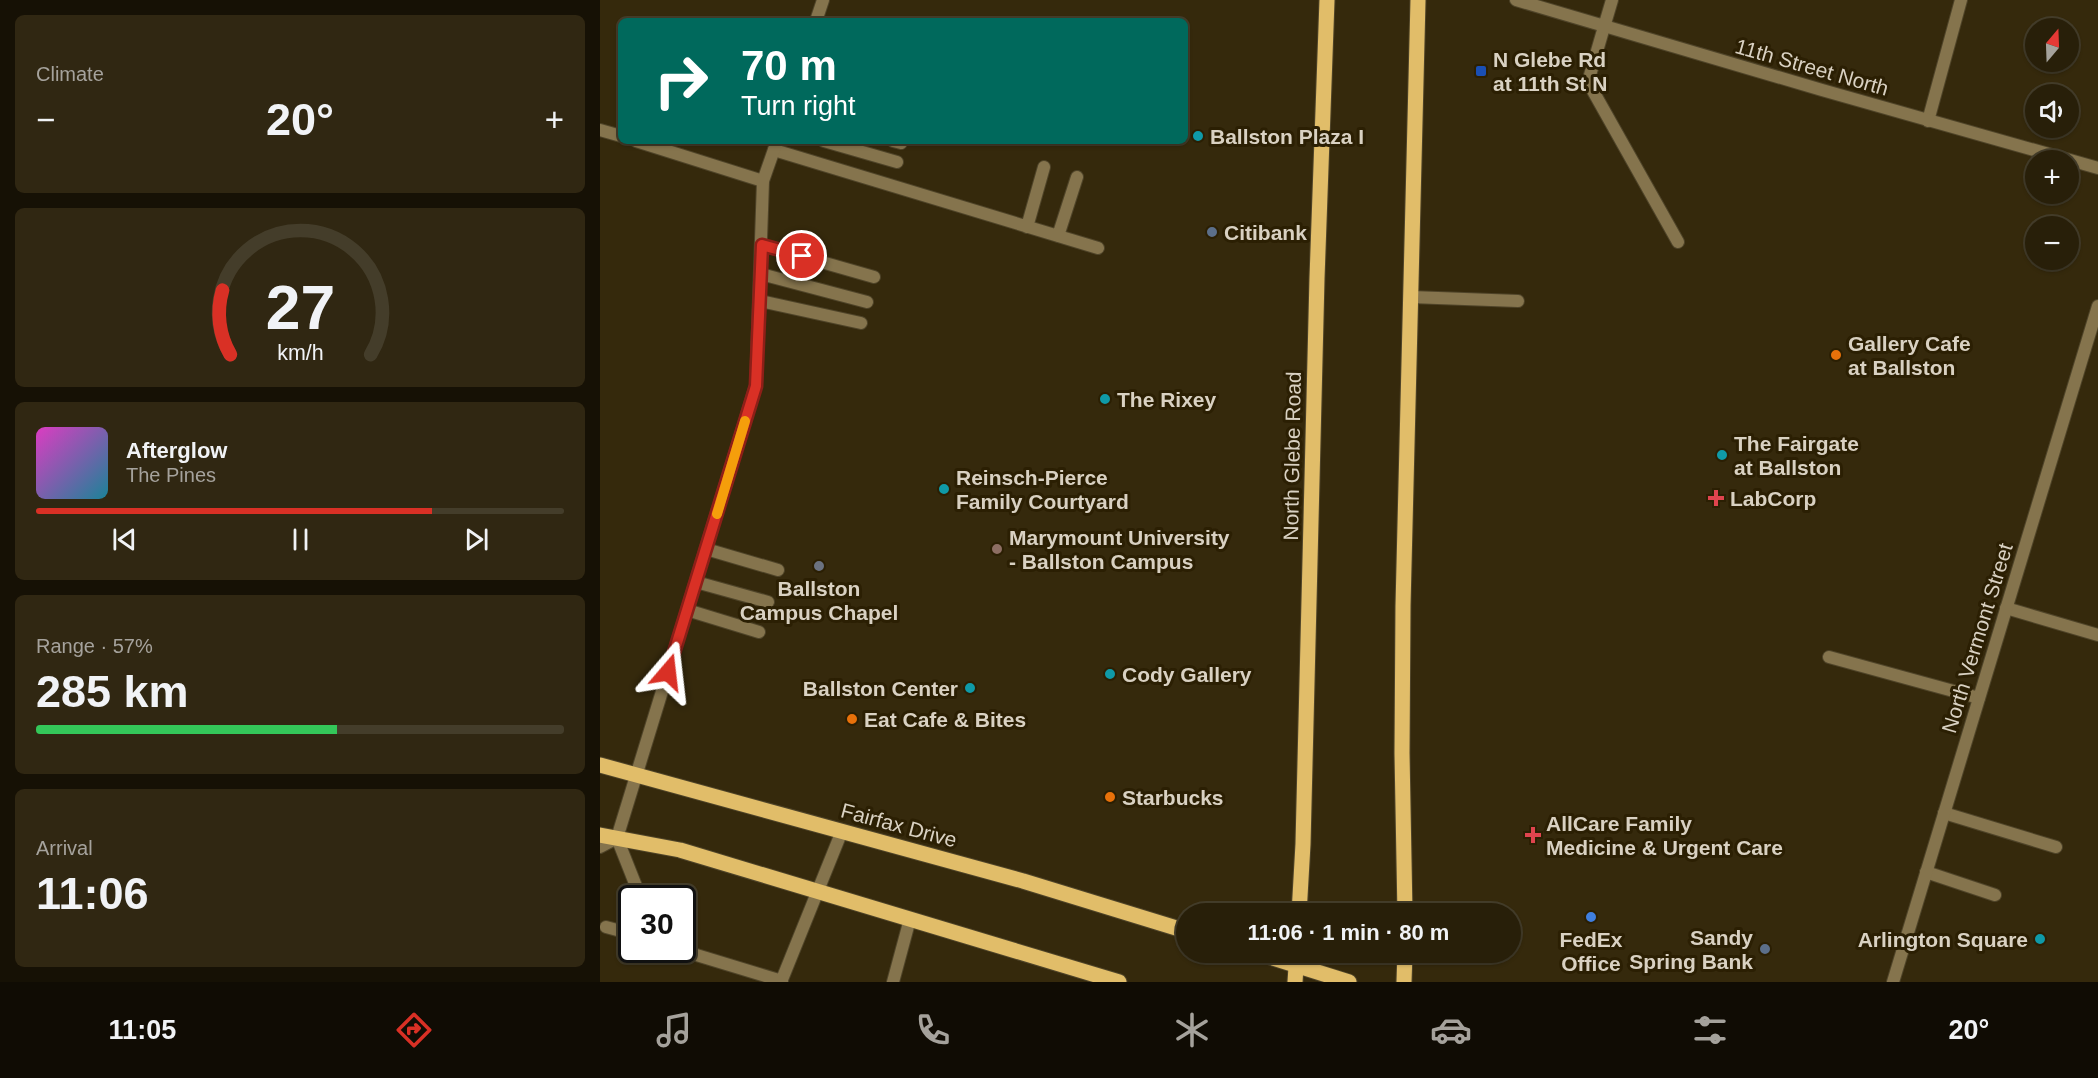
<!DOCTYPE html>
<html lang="en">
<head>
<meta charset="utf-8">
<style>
	:root { --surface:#281f09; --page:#302712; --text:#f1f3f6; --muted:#a5a29c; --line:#443d2a; --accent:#d93025 }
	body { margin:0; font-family:Helvetica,sans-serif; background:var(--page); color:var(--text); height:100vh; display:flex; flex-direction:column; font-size:22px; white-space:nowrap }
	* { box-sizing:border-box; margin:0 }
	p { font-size:20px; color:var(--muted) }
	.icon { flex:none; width:33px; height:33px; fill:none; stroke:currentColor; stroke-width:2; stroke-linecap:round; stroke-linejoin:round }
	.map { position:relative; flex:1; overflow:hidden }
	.side { display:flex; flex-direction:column; gap:15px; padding:15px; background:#161105; width:600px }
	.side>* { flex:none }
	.banner { position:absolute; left:18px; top:18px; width:570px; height:126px; border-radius:9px; box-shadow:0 2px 4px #0004,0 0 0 2px var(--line); background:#00695c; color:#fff; overflow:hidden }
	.needle { width:39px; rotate:19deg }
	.buttons { position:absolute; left:1425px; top:18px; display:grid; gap:12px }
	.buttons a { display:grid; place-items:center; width:54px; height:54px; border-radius:50%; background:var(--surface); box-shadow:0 2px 4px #0004,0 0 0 2px var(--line); font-size:30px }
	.speed { position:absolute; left:18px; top:885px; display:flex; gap:12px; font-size:30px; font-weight:700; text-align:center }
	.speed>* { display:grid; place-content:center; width:78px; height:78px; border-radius:50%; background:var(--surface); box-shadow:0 2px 4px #0004,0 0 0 2px var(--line); line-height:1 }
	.speed .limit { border:3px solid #111; border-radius:9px; background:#fff; color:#111 }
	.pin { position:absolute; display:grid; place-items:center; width:51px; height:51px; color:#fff; margin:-26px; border:3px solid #fff; border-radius:50%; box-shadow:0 2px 6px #0007 }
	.me { position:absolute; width:66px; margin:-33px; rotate:17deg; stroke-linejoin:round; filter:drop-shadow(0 0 4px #0008) }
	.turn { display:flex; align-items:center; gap:21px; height:126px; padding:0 24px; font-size:27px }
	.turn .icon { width:78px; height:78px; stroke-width:2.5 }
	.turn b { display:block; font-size:42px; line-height:51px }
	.big { font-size:45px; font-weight:800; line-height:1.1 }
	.side .tile { flex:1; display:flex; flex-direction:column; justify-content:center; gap:9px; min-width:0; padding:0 21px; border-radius:9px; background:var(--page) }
	.side .dial { align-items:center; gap:0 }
	.dial svg { height:156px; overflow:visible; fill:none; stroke:var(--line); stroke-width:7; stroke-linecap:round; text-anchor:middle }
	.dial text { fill:var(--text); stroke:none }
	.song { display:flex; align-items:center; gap:18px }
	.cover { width:72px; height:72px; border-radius:9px; background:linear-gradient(135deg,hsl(310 70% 55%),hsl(190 70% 35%)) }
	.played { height:6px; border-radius:3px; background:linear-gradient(90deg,var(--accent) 75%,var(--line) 75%) }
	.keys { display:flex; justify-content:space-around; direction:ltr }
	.heat { display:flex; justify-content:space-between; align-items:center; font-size:33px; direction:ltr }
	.charge { height:9px; border-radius:4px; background:linear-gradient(90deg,#34c759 57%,var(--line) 0) }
	.trip { position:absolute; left:576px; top:903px; width:345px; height:60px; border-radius:30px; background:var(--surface); box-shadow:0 2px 4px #0004,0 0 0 2px var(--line); font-weight:800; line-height:60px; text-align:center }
	.tab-bar { display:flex; height:96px; justify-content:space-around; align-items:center; background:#100c04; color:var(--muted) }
	.tab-bar .icon { width:42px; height:42px }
	.tab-bar .active { color:var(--accent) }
	.tab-bar b { font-size:27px; color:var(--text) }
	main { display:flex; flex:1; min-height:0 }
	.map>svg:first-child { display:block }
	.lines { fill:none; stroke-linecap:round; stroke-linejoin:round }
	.service-casing { stroke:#4f4429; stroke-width:14 }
	.minor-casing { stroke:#4f4429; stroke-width:14 }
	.primary-casing { stroke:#4f4429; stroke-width:17 }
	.service { stroke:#85744d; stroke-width:12 }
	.minor { stroke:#85744d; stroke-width:12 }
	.primary { stroke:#e1bd69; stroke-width:15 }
	.route-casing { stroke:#8d1f18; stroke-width:15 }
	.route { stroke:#d93025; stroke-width:10 }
	.slow { stroke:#f59e0b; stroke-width:10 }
	.transit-dot { fill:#1a4fb4; stroke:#2b1f03; stroke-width:2 }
	.culture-dot { fill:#0f9aa8; stroke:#2b1f03; stroke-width:2 }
	.service-dot { fill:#5c6f8a; stroke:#2b1f03; stroke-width:2 }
	.food-dot { fill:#e8710a; stroke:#2b1f03; stroke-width:2 }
	.health-dot { fill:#e0444e; stroke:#2b1f03; stroke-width:2 }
	.education-dot { fill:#8d6e63; stroke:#2b1f03; stroke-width:2 }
	.worship-dot { fill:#6b7280; stroke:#2b1f03; stroke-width:2 }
	.shop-dot { fill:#3f7fe0; stroke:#2b1f03; stroke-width:2 }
	.labels { text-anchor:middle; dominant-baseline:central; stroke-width:6; stroke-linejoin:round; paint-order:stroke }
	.poi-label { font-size:21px; font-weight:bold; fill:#d9d1c2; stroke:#2b1f03; text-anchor:start }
	.street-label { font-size:21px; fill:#d9d1c2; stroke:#2b1f03 }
</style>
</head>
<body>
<main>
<section class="side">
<div class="tile"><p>Climate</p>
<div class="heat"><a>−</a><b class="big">20°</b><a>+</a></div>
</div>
<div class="tile dial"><svg viewBox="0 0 100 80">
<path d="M14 69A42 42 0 1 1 86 69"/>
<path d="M14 69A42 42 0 0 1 10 36" stroke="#d93025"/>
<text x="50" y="56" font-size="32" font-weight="700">27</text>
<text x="50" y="72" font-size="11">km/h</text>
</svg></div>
<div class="tile">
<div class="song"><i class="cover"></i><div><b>Afterglow</b><p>The Pines</p></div></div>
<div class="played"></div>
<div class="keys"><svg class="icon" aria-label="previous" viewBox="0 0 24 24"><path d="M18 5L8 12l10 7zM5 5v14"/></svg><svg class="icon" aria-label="pause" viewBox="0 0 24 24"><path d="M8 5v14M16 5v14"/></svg><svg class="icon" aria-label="next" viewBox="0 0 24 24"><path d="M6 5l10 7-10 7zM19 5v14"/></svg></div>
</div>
<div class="tile"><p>Range · 57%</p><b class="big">285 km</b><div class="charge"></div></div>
<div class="tile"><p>Arrival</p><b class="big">11:06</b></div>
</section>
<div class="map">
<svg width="1498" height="982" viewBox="0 0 1498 982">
	<rect width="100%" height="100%" fill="#35290c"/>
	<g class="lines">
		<defs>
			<path id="service" d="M 1004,27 L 988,82 L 1078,242
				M 1328,121 L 1361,0
				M 0,130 L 21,136
				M 36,141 L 163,181
				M 224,141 L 297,162
				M 293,141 L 301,143
				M 174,150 L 498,248
				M 427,227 L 444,167
				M 458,236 L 477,177
				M 162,245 L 274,277
				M 161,274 L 267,302
				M 811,297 L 918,301
				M 160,301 L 261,323
				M 106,549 L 178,570
				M 96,582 L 168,602
				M 1406,608 L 1498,635
				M 87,610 L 159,632
				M 1229,657 L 1379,698
				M 1344,813 L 1456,847
				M 0,847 L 17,838 L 40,896 L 39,898
				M 1326,872 L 1395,895
				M 6,927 L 32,934
				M 80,950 L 182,981
				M 181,982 L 242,831
				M 293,982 L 310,919"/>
			<path id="minor" d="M 916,0 L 1222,90 L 1498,168
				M 216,21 L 223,0
				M 1004,27 L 1012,0
				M 17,838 L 156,385 L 163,181 L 177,141
				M 1293,982 L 1498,306"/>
			<path id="primary" d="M 0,765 L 423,881 L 586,931
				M 0,835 L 80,850 L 519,982
				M 699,914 L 703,844 L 717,278 L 727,0
				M 805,914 L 802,753 L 803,606 L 818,0
				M 654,952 L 749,982
				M 695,982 L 697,952
				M 804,982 L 805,952"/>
		</defs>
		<use href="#service" class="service-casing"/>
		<use href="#minor" class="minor-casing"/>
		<use href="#primary" class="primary-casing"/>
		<use href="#service" class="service"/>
		<use href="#minor" class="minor"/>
		<use href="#primary" class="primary"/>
	</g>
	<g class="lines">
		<defs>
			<path id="route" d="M 68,672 L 156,386 L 162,245 L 202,256"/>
		</defs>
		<use href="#route" class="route-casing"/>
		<use href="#route" class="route"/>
		<path class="slow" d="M 117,514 L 145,421"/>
	</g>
	<rect class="transit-dot" x="875" y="65" width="12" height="12" rx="3"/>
	<g class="culture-dot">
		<circle cx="598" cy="136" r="6"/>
		<circle cx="505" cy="399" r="6"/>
		<circle cx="1122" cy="455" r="6"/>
		<circle cx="344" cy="489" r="6"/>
		<circle cx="510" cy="674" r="6"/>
		<circle cx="370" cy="688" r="6"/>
		<circle cx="1440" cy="939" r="6"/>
	</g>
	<g class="service-dot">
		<circle cx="612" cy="232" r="6"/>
		<circle cx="1165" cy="949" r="6"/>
	</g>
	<g class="food-dot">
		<circle cx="1236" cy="355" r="6"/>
		<circle cx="252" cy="719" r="6"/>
		<circle cx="510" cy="797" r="6"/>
	</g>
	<g class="health-dot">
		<path d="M1113 489h6v6h6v6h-6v6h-6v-6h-6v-6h6z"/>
		<path d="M930 826h6v6h6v6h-6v6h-6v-6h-6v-6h6z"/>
	</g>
	<circle class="education-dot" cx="397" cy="549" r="6"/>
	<circle class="worship-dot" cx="219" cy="566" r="6"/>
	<circle class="shop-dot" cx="991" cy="917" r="6"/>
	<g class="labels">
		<g class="poi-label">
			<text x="893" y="59">N Glebe Rd<tspan x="893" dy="24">at 11th St N</tspan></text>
			<text x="610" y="136">Ballston Plaza I</text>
			<text x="624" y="232">Citibank</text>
			<text x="1248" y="343">Gallery Cafe<tspan x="1248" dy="24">at Ballston</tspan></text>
			<text x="517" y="399">The Rixey</text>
			<text x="1134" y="443">The Fairgate<tspan x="1134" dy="24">at Ballston</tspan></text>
			<text x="356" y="477">Reinsch-Pierce<tspan x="356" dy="24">Family Courtyard</tspan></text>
			<text x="1130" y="498">LabCorp</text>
			<text x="409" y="537">Marymount University<tspan x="409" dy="24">- Ballston Campus</tspan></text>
			<text x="219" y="588" text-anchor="middle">Ballston<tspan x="219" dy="24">Campus Chapel</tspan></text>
			<text x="522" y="674">Cody Gallery</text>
			<text x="358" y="688" text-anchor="end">Ballston Center</text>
			<text x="264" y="719">Eat Cafe &amp; Bites</text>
			<text x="522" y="797">Starbucks</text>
			<text x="946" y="823">AllCare Family<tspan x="946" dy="24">Medicine &amp; Urgent Care</tspan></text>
			<text x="1153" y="937" text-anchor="end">Sandy<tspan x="1153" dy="24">Spring Bank</tspan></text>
			<text x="991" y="939" text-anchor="middle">FedEx<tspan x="991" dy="24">Office</tspan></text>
			<text x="1428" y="939" text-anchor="end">Arlington Square</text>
		</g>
		<g class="street-label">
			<text transform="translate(1212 67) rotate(16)">11th Street North</text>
			<text transform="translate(692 456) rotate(-89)">North Glebe Road</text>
			<text transform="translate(1377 638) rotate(-73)">North Vermont Street</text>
			<text transform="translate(299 825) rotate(15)">Fairfax Drive</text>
		</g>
	</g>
</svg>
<div class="buttons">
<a><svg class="needle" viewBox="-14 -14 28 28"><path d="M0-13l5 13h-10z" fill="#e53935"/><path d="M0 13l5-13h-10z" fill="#a5a29c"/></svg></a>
<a><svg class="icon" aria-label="sound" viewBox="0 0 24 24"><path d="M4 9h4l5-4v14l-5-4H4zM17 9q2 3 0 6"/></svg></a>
<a>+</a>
<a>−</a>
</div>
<div class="speed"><div class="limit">30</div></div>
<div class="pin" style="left:202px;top:256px;background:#d93025"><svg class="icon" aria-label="arrive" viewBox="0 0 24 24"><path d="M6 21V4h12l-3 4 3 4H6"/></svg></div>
<svg class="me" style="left:68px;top:672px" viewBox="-20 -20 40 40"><path d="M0-17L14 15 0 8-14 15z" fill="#d93025" stroke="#fff" stroke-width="4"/></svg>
<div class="trip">11:06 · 1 min · 80 m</div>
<div class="banner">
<div class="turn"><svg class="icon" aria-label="right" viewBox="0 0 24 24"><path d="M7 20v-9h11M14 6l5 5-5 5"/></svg><div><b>70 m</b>Turn right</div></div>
</div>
</div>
</main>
<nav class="tab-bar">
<b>11:05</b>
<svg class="icon active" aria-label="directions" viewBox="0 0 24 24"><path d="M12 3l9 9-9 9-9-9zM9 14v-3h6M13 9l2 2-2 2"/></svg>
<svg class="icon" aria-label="music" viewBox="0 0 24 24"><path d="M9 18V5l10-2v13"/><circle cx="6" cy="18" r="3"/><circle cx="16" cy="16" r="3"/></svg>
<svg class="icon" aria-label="phone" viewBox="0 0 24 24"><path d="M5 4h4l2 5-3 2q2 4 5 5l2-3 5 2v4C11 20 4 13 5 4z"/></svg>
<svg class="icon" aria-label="climate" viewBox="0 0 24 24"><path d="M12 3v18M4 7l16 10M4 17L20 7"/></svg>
<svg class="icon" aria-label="car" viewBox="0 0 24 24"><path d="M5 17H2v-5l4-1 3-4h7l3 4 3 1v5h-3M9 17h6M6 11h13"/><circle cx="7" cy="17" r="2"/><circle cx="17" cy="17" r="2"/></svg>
<svg class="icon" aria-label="filters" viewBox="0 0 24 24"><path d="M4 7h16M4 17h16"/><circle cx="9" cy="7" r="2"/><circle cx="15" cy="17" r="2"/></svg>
<b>20°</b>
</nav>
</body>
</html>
